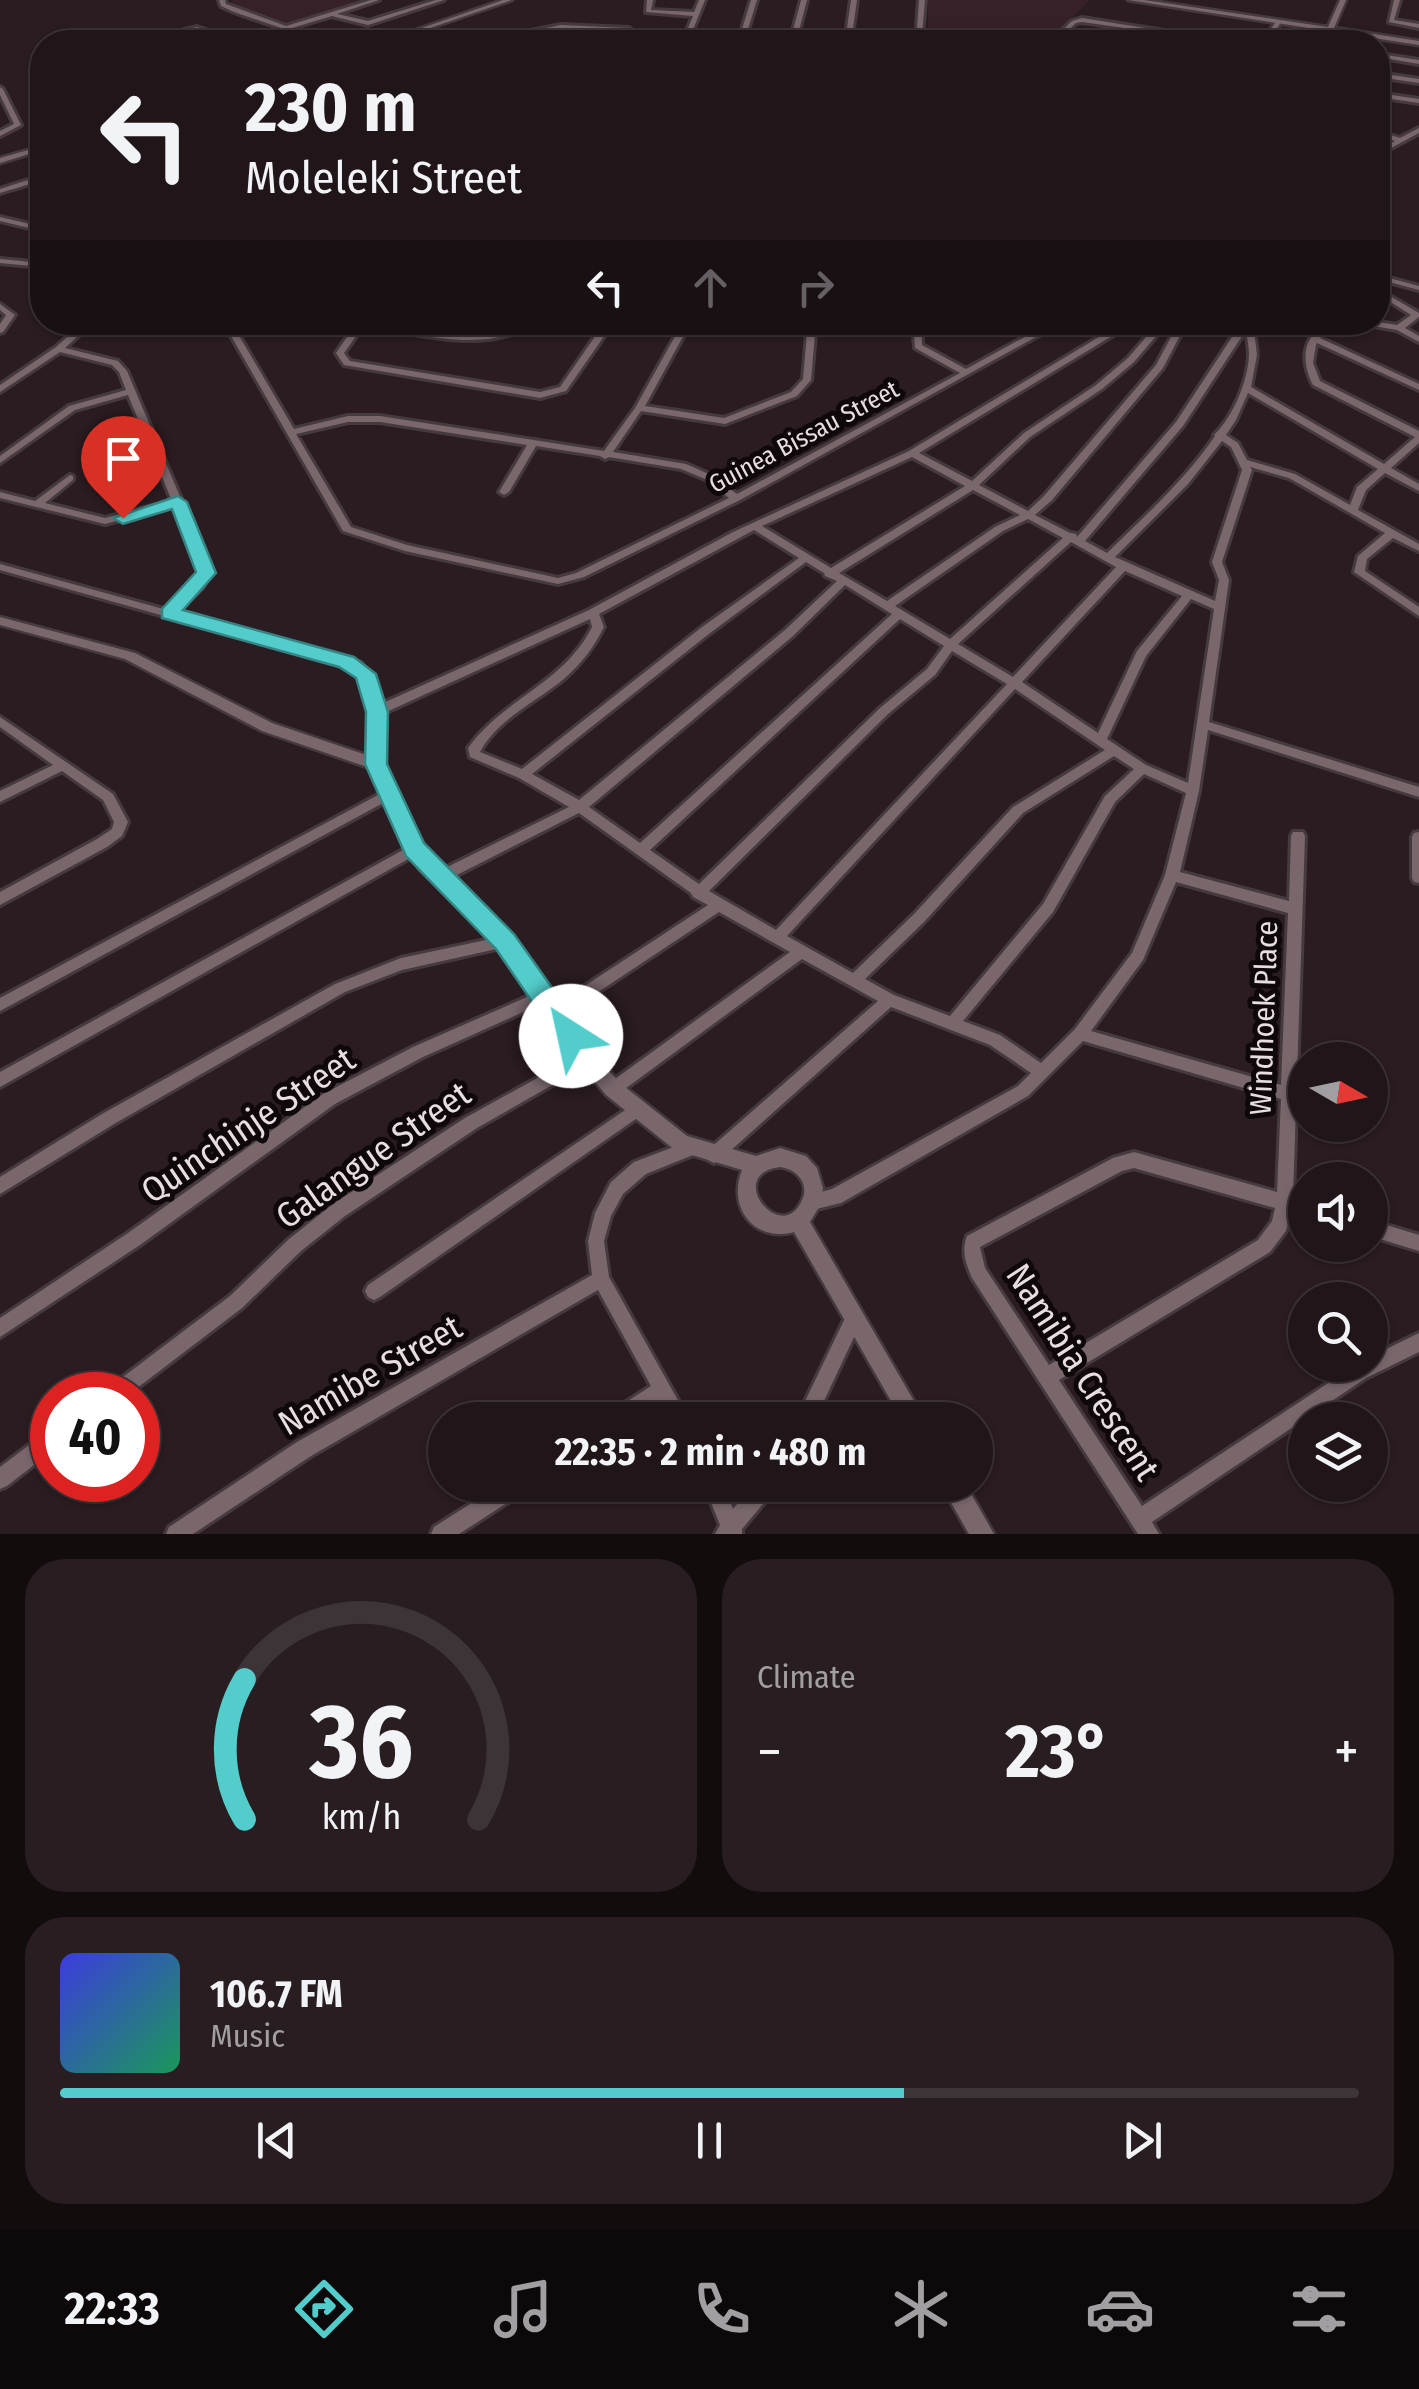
<!DOCTYPE html>
<html lang="en">
<head>
<meta charset="utf-8">
<style>
	:root { --surface:#201518; --page:#281e21; --text:#f1f3f6; --muted:#a29fa2; --line:#3d3437; --accent:#53cdcb }
	body { margin:0; font-family:"Fira Sans Condensed",sans-serif; background:var(--page); color:var(--text); height:100vh; display:flex; flex-direction:column; font-size:38px; white-space:nowrap }
	* { box-sizing:border-box; margin:0 }
	p { font-size:32px; color:var(--muted) }
	.icon { flex:none; width:55px; height:55px; fill:none; stroke:currentColor; stroke-width:2; stroke-linecap:round; stroke-linejoin:round }
	.map { position:relative; height:1534px; overflow:hidden }
	.drawer { display:flex; flex-direction:column; gap:25px; padding:25px; background:#120c0d; flex:1 }
	.drawer>* { flex:none }
	.guide { position:absolute; left:30px; top:30px; width:1360px; height:305px; border-radius:40px; box-shadow:0 2px 8px #0004,0 0 0 2px var(--line); background:#201518; color:var(--text); overflow:hidden }
	.needle { width:65px; rotate:99deg }
	.controls { position:absolute; left:1288px; top:1042px; display:grid; gap:20px }
	.controls a { display:grid; place-items:center; width:100px; height:100px; border-radius:50%; background:var(--surface); box-shadow:0 2px 8px #0004,0 0 0 2px var(--line); font-size:50px }
	.speed { position:absolute; left:30px; top:1372px; display:flex; gap:20px; font-size:50px; font-weight:700; text-align:center }
	.speed>* { display:grid; place-content:center; width:130px; height:130px; border-radius:50%; background:var(--surface); box-shadow:0 2px 8px #0004,0 0 0 2px var(--line); line-height:1 }
	.speed .limit { border:15px solid #d22; background:#fff; color:#111 }
	.pin { position:absolute; display:grid; place-items:center; width:85px; height:85px; color:#fff; margin:-102px -42px; border-radius:50% 50% 50% 0; rotate:-45deg; box-shadow:0 0 10px #0007 }
	.pin .icon { rotate:45deg }
	.me { position:absolute; width:110px; margin:-55px; rotate:325deg; stroke-linejoin:round; filter:drop-shadow(0 0 8px #0008) }
	.turn { display:flex; align-items:center; gap:35px; height:210px; padding:0 50px; font-size:45px }
	.turn .icon { width:130px; height:130px; stroke-width:2.5 }
	.turn b { display:block; font-size:70px; line-height:85px }
	.lanes { display:flex; align-items:center; height:95px; padding:0 50px; background:#0003; justify-content:center; gap:50px; direction:ltr }
	.lanes .off { opacity:.35 }
	.big { font-size:75px; font-weight:700; line-height:1.1 }
	.drawer .card { flex:1; display:flex; flex-direction:column; justify-content:center; gap:15px; min-width:0; padding:0 35px; border-radius:40px; background:var(--page) }
	.drawer .dial { align-items:center; gap:0 }
	.dial svg { height:260px; overflow:visible; fill:none; stroke:var(--line); stroke-width:7; stroke-linecap:round; text-anchor:middle }
	.dial text { fill:var(--text); stroke:none }
	.song { display:flex; align-items:center; gap:30px }
	.cover { width:120px; height:120px; border-radius:15px; background:linear-gradient(135deg,hsl(240 70% 55%),hsl(150 70% 35%)) }
	.played { height:10px; border-radius:5px; background:linear-gradient(90deg,var(--accent) 65%,var(--line) 65%) }
	.keys { display:flex; justify-content:space-around; direction:ltr }
	.heat { display:flex; justify-content:space-between; align-items:center; font-size:55px; direction:ltr }
	.drawer .tiles { flex:1; display:grid; gap:25px; grid-template-columns:1fr 1fr }
	.card:last-child { grid-column:span 2 }
	.trip { position:absolute; left:428px; top:1402px; width:565px; height:100px; border-radius:50px; background:var(--surface); box-shadow:0 2px 8px #0004,0 0 0 2px var(--line); font-weight:700; line-height:100px; text-align:center }
	.tabs { display:flex; height:160px; justify-content:space-around; align-items:center; background:#0d080a; color:var(--muted) }
	.tabs .icon { width:70px; height:70px }
	.tabs .current { color:var(--accent) }
	.tabs b { font-size:45px; color:var(--text) }
	.map>svg:first-child { display:block }
	.built { fill:#362128 }
	.lines { fill:none; stroke-linecap:round; stroke-linejoin:round }
	.minor-casing { stroke:#453a3e; stroke-width:6 }
	.tertiary-casing { stroke:#453a3e; stroke-width:5 }
	.minor { fill:#79676c; fill-rule:evenodd }
	.tertiary { fill:#79676c; fill-rule:evenodd }
	.route { fill:#53cdcb; stroke:#368584; stroke-width:2.5 }
	.labels { text-anchor:middle; dominant-baseline:central; stroke-width:10; stroke-linejoin:round; paint-order:stroke }
	.far-street-label { font-size:25px; fill:#e8dee1; stroke:#0e080a }
	.street-label { font-size:30px; fill:#e8dee1; stroke:#0e080a }
	.near-street-label { font-size:35px; fill:#e8dee1; stroke:#0e080a }
</style>
</head>
<body>
<div class="map">
<svg width="1419" height="1534" viewBox="0 0 1419 1534">
	<rect width="100%" height="100%" fill="#2a1c20"/>
	<path class="built" d="M 232,0 L 368,0 L 287,23 L 232,4 Z
		M 928,0 L 1090,0 L 1051,38 L 1044,40 L 933,35 L 928,33 Z"/>
	<g class="lines">
		<defs>
			<path id="minor" d="M 219,0 L 225,0 L 226,4 L 286,26 L 371,0 L 379,0 L 337,14 L 368,21 L 436,0 L 444,0 L 368,25 L 332,16 L 292,28 L 329,42 L 322,42 L 234,12 L 221,6 Z
				M 647,0 L 653,0 L 651,10 L 694,12 L 699,0 L 705,0 L 688,42 L 682,42 L 693,16 L 646,12 Z
				M 751,0 L 757,0 L 744,42 L 738,42 Z
				M 801,0 L 807,0 L 796,42 L 790,42 Z
				M 851,0 L 857,0 L 851,42 L 845,42 Z
				M 919,0 L 925,0 L 922,35 L 1052,40 L 1072,21 L 1082,18 L 1235,42 L 1224,42 L 1082,22 L 1076,23 L 1058,40 L 1060,42 L 922,39 L 922,42 L 916,42 Z
				M 1394,0 L 1400,0 L 1394,20 L 1419,24 L 1419,28 L 1389,22 Z
				M 1276,21 L 1281,22 L 1269,42 L 1263,42 Z
				M 561,25 L 629,28 L 635,33 L 631,42 L 625,42 L 629,33 L 627,32 L 561,29 L 485,42 L 475,42 Z
				M 197,27 L 243,42 L 236,42 L 197,31 L 144,42 L 135,42 Z
				M 1328,30 L 1333,31 L 1328,42 L 1322,42 Z
				M 1386,55 L 1419,60 L 1419,64 L 1384,58 Z
				M 1378,73 L 1419,79 L 1419,83 L 1378,77 Z
				M 0,87 L 3,89 L 21,125 L 0,136 L 0,131 L 14,124 L 0,95 Z
				M 1378,93 L 1419,99 L 1419,103 L 1378,97 Z
				M 1419,128 L 1419,133 L 1378,155 L 1378,151 L 1395,141 L 1378,135 L 1378,131 L 1400,138 Z
				M 31,179 L 42,184 L 42,189 L 30,184 L 0,193 L 0,189 Z
				M 0,217 L 42,227 L 42,231 L 0,221 Z
				M 0,259 L 42,263 L 42,267 L 0,263 Z
				M 1378,275 L 1419,286 L 1419,290 L 1378,279 Z
				M 1378,289 L 1419,313 L 1419,317 L 1405,328 L 1419,336 L 1419,342 L 1397,330 L 1362,324 L 1378,322 L 1397,325 L 1411,315 L 1378,294 Z
				M 0,304 L 15,315 L 3,332 L 0,333 L 0,324 L 6,315 L 0,310 Z
				M 84,322 L 93,322 L 65,348 L 118,361 L 127,371 L 211,570 L 203,587 L 177,612 L 361,663 L 377,687 L 381,704 L 589,610 L 733,532 L 909,451 L 1124,322 L 1135,322 L 919,453 L 972,481 L 1024,433 L 1096,385 L 1128,358 L 1159,322 L 1168,322 L 1134,362 L 1102,389 L 1030,437 L 979,485 L 1028,511 L 1044,496 L 1156,365 L 1179,322 L 1187,322 L 1163,368 L 1052,500 L 1035,515 L 1070,533 L 1076,534 L 1077,537 L 1176,422 L 1242,322 L 1253,322 L 1257,355 L 1251,387 L 1384,464 L 1415,437 L 1313,385 C 1296,352 1308,322 1347,322 L 1326,332 L 1320,338 L 1419,384 L 1419,390 L 1317,343 L 1316,345 L 1313,363 L 1320,381 L 1419,431 L 1419,443 L 1391,468 L 1419,484 L 1419,491 L 1385,473 L 1366,490 L 1358,510 L 1419,544 L 1419,551 L 1393,538 L 1367,559 L 1365,571 L 1419,607 L 1419,616 L 1354,572 L 1358,556 L 1385,533 L 1289,478 L 1250,467 L 1252,470 L 1222,562 L 1229,580 L 1209,722 L 1419,787 L 1419,797 L 1208,730 L 1199,791 L 1180,872 L 1289,901 L 1291,836 L 1293,832 L 1303,832 L 1305,836 L 1293,1197 L 1305,1200 L 1305,1216 L 1291,1212 L 1286,1231 L 1270,1252 L 1059,1380 L 1142,1506 L 1354,1366 L 1370,1365 L 1370,1357 L 1419,1333 L 1419,1352 L 1366,1378 L 1152,1522 L 1159,1534 L 1138,1534 L 972,1278 C 966,1264 961,1251 967,1236 L 1113,1158 L 1134,1152 L 1277,1192 L 1281,1099 L 1083,1041 L 1028,1096 L 841,1203 L 812,1210 L 806,1208 L 804,1202 L 806,1196 L 832,1189 L 1018,1086 L 1031,1073 L 990,1045 L 891,1007 L 720,1160 L 714,1163 L 708,1160 L 706,1155 L 708,1150 L 878,1001 L 802,959 L 618,1094 L 613,1096 L 608,1094 L 605,1089 L 608,1084 L 790,952 L 719,912 L 556,1020 L 551,1018 L 549,1013 L 551,1008 L 708,905 L 693,897 L 691,893 L 579,813 L 445,881 L 440,882 L 435,881 L 433,877 L 435,873 L 569,807 L 519,778 L 470,757 L 468,748 C 503,699 564,683 592,627 L 590,619 L 382,714 L 382,764 L 376,769 L 370,764 C 371,731 376,696 353,669 L 0,570 L 0,564 L 167,610 L 194,583 L 201,570 L 174,506 L 105,524 L 0,498 L 0,492 L 35,501 L 70,475 L 73,476 L 73,480 L 45,503 L 105,518 L 172,501 L 128,395 L 75,410 L 0,463 L 0,456 L 69,406 L 126,390 L 119,372 L 112,365 L 60,352 L 0,392 L 0,385 L 56,347 ZM 1246,330 C 1247,338 1249,347 1249,355 C 1248,381 1233,417 1214,435 L 1215,436 C 1185,480 1145,516 1107,553 L 1085,541 L 1183,426 ZM 1248,393 L 1378,469 L 1357,487 L 1350,505 L 1295,474 L 1247,460 L 1238,443 L 1226,435 L 1236,420 ZM 1222,441 L 1231,447 L 1242,470 L 1212,562 L 1219,580 L 1215,601 L 1115,557 L 1188,484 ZM 912,457 L 965,486 L 831,568 L 762,526 ZM 973,490 L 1020,515 L 995,527 L 887,601 L 839,573 ZM 1028,519 L 1063,538 L 950,639 L 895,606 L 1003,531 ZM 754,530 L 799,558 L 702,627 L 522,769 L 480,752 C 497,719 538,701 565,678 C 582,663 594,647 604,627 L 599,614 ZM 1071,542 L 1116,567 L 1013,677 L 958,644 ZM 806,562 L 824,573 L 825,576 L 837,581 L 785,630 L 579,800 L 532,774 L 710,633 ZM 1125,571 L 1182,596 L 1137,651 L 1098,733 L 1022,682 ZM 845,585 L 892,614 L 640,843 L 589,807 L 793,636 ZM 1191,599 L 1214,609 L 1188,783 L 1146,765 L 1107,739 L 1146,656 ZM 900,619 L 944,646 L 927,669 L 880,708 L 699,884 L 650,850 ZM 952,651 L 1007,684 L 776,930 L 709,891 L 888,714 L 935,675 ZM 1015,689 L 1105,750 L 1013,807 L 914,914 L 853,973 L 787,936 ZM 1114,756 L 1134,769 L 1105,796 L 1043,904 L 950,1016 L 894,995 L 865,979 L 924,922 L 1023,813 ZM 1144,774 L 1186,793 L 1165,875 L 1132,953 L 1075,1029 L 1041,1063 L 1000,1035 L 963,1021 L 1053,912 L 1115,802 ZM 1176,882 L 1288,913 L 1281,1085 L 1091,1031 L 1143,960 ZM 1134,1168 L 1275,1208 L 1272,1221 L 1258,1240 L 1049,1365 L 985,1268 L 980,1247 L 1122,1171 Z
				M 223,322 L 231,322 L 294,429 L 348,416 L 380,416 L 604,451 L 635,408 L 683,322 L 691,322 L 645,406 L 724,418 L 791,392 L 803,379 L 808,322 L 816,322 L 811,380 L 797,396 L 725,424 L 641,411 L 613,452 L 686,464 L 711,475 L 737,494 L 960,373 L 915,348 L 913,322 L 921,322 L 922,345 L 966,369 L 1052,322 L 1063,322 L 740,500 L 584,577 L 558,584 L 405,551 L 343,531 ZM 348,422 L 380,422 L 527,445 L 499,492 L 504,495 L 509,492 L 536,446 L 600,456 L 605,459 L 609,457 L 681,469 L 705,479 L 729,498 L 576,573 L 558,578 L 407,545 L 351,527 L 296,434 Z
				M 355,322 C 395,322 433,335 473,335 C 485,335 501,335 512,330 C 521,326 523,322 534,322 C 489,356 415,333 364,325 L 344,353 L 350,361 L 540,392 L 560,387 L 605,322 L 614,322 L 566,391 L 540,398 L 344,365 L 336,353 L 356,324 Z
				M 0,717 L 113,794 L 128,822 L 122,836 L 107,847 L 0,905 L 0,892 L 97,839 L 112,829 L 114,822 L 103,800 L 62,771 L 0,802 L 0,791 L 53,765 L 0,727 Z
				M 391,788 L 396,790 L 397,793 L 396,796 L 0,1011 L 0,998 Z
				M 1419,832 L 1419,883 L 1414,882 L 1412,878 L 1412,837 L 1414,833 Z
				M 414,844 L 419,845 L 421,849 L 419,853 L 0,1087 L 0,1072 Z
				M 505,936 L 510,938 L 512,942 L 510,946 L 402,970 L 345,992 L 114,1124 L 0,1194 L 0,1177 L 102,1114 L 335,984 L 401,958 Z
				M 543,990 L 548,991 L 550,996 L 548,1001 L 423,1057 L 335,1104 L 140,1245 L 0,1337 L 0,1318 L 128,1233 L 323,1094 L 413,1047 Z
				M 586,1051 L 591,1053 L 594,1058 L 591,1063 L 477,1128 L 345,1216 L 301,1251 L 242,1308 L 128,1395 L 104,1395 L 107,1389 L 230,1296 L 289,1239 L 333,1204 L 465,1118 Z
				M 637,1102 L 643,1104 L 645,1109 L 643,1114 L 380,1297 L 374,1300 L 368,1297 L 365,1291 L 368,1285 Z
				M 692,1140 L 698,1143 L 700,1148 L 698,1153 L 646,1174 L 623,1194 L 611,1216 L 604,1241 L 609,1277 L 689,1420 L 670,1420 L 660,1402 L 632,1420 L 607,1420 L 609,1413 L 651,1386 L 598,1290 L 311,1456 L 193,1534 L 166,1534 L 169,1527 L 297,1442 L 592,1275 L 588,1241 L 595,1213 L 611,1182 L 634,1162 Z
				M 1370,1220 L 1419,1235 L 1419,1251 L 1370,1236 Z
				M 854,1309 L 860,1312 L 863,1318 L 815,1420 L 796,1420 L 848,1312 Z
				M 52,1431 L 52,1451 L 7,1486 L 0,1489 L 0,1467 L 45,1433 Z
				M 500,1485 L 527,1485 L 524,1492 L 459,1534 L 431,1534 L 434,1527 Z
				M 704,1485 L 724,1485 L 733,1509 L 753,1485 L 776,1485 L 773,1492 L 742,1529 L 742,1534 L 715,1534 L 720,1525 Z"/>
			<path id="tertiary" d="M 503,0 L 512,0 L 389,42 L 381,42 Z
				M 1128,0 L 1144,0 L 1328,27 L 1340,0 L 1346,0 L 1334,28 L 1419,41 L 1419,45 Z
				M 42,146 L 42,150 L 0,163 L 0,158 Z
				M 0,617 L 135,653 L 272,723 L 381,760 L 431,860 L 511,937 L 592,1052 L 620,1083 L 687,1136 L 756,1156 L 780,1148 L 806,1156 L 817,1168 L 823,1188 L 821,1204 L 810,1222 L 925,1420 L 902,1420 L 794,1232 C 754,1243 727,1207 742,1170 L 675,1150 L 606,1095 L 580,1064 L 499,947 L 419,869 L 370,768 L 262,731 L 125,659 L 0,625 ZM 780,1167 C 796,1169 810,1183 802,1200 C 782,1247 723,1174 780,1167 Z
				M 941,1485 L 966,1485 L 994,1534 L 969,1534 Z"/>
		</defs>
		<use href="#minor" class="minor-casing"/>
		<use href="#tertiary" class="tertiary-casing"/>
		<use href="#minor" class="minor"/>
		<use href="#tertiary" class="tertiary"/>
	</g>
	<path class="route" d="M 178,496 L 187,502 L 216,573 L 183,610 L 354,657 L 376,674 L 388,712 L 387,764 L 424,843 L 514,934 L 580,1027 L 584,1036 L 580,1044 L 571,1048 L 561,1044 L 496,949 L 406,856 L 365,764 L 366,712 L 356,678 L 339,667 L 162,618 L 162,609 L 196,572 L 172,509 L 123,524 L 113,518 Z"/>
	<g class="labels">
		<g class="far-street-label">
			<text transform="translate(804 437) rotate(-28)">Guinea Bissau Street</text>
		</g>
		<g class="street-label">
			<text transform="translate(1264 1018) rotate(-88)">Windhoek Place</text>
		</g>
		<g class="near-street-label">
			<text transform="translate(248 1125) rotate(-34)">Quinchinje Street</text>
			<text transform="translate(373 1155) rotate(-35)">Galangue Street</text>
			<text transform="translate(1083 1372) rotate(57)">Namibia Crescent</text>
			<text transform="translate(370 1375) rotate(-30)">Namibe Street</text>
		</g>
	</g>
</svg>
<div class="controls">
<a><svg class="needle" viewBox="-14 -14 28 28"><path d="M0-13l5 13h-10z" fill="#e53935"/><path d="M0 13l5-13h-10z" fill="#a29fa2"/></svg></a>
<a><svg class="icon" aria-label="sound" viewBox="0 0 24 24"><path d="M4 9h4l5-4v14l-5-4H4zM17 9q2 3 0 6"/></svg></a>
<a><svg class="icon" aria-label="search" viewBox="0 0 24 24"><circle cx="10" cy="10" r="6"/><path d="M15 15l6 6"/></svg></a>
<a><svg class="icon" aria-label="layers" viewBox="0 0 24 24"><path d="M12 4l9 5-9 5-9-5zM3 14l9 5 9-5"/></svg></a>
</div>
<div class="speed"><div class="limit">40</div></div>
<div class="pin" style="left:123px;top:518px;background:#d93025"><svg class="icon" aria-label="arrive" viewBox="0 0 24 24"><path d="M6 21V4h12l-3 4 3 4H6"/></svg></div>
<svg class="me" style="left:571px;top:1036px" viewBox="-20 -20 40 40"><circle r="19" fill="#fff"/><path d="M0-13L10 11 0 6-10 11z" fill="#53cdcb"/></svg>
<div class="trip">22:35 · 2 min · 480 m</div>
<div class="guide">
<div class="turn"><svg class="icon" aria-label="left" viewBox="0 0 24 24"><path d="M17 20v-9H6M10 6l-5 5 5 5"/></svg><div><b>230 m</b>Moleleki Street</div></div>
<div class="lanes"><svg class="icon" aria-label="left" viewBox="0 0 24 24"><path d="M17 20v-9H6M10 6l-5 5 5 5"/></svg><svg class="icon off" aria-label="ahead" viewBox="0 0 24 24"><path d="M12 20V5M6 11l6-6 6 6"/></svg><svg class="icon off" aria-label="right" viewBox="0 0 24 24"><path d="M7 20v-9h11M14 6l5 5-5 5"/></svg></div>
</div>
</div>
<section class="drawer">
<div class="tiles">
<div class="card dial"><svg viewBox="0 0 100 80">
<path d="M14 69A42 42 0 1 1 86 69"/>
<path d="M14 69A42 42 0 0 1 14 26" stroke="#53cdcb"/>
<text x="50" y="56" font-size="32" font-weight="700">36</text>
<text x="50" y="72" font-size="11">km/h</text>
</svg></div>
<div class="card"><p>Climate</p>
<div class="heat"><a>−</a><b class="big">23°</b><a>+</a></div>
</div>
<div class="card">
<div class="song"><i class="cover"></i><div><b>106.7 FM</b><p>Music</p></div></div>
<div class="played"></div>
<div class="keys"><svg class="icon" aria-label="previous" viewBox="0 0 24 24"><path d="M18 5L8 12l10 7zM5 5v14"/></svg><svg class="icon" aria-label="pause" viewBox="0 0 24 24"><path d="M8 5v14M16 5v14"/></svg><svg class="icon" aria-label="next" viewBox="0 0 24 24"><path d="M6 5l10 7-10 7zM19 5v14"/></svg></div>
</div>
</div>
</section>
<nav class="tabs">
<b>22:33</b>
<svg class="icon current" aria-label="directions" viewBox="0 0 24 24"><path d="M12 3l9 9-9 9-9-9zM9 14v-3h6M13 9l2 2-2 2"/></svg>
<svg class="icon" aria-label="music" viewBox="0 0 24 24"><path d="M9 18V5l10-2v13"/><circle cx="6" cy="18" r="3"/><circle cx="16" cy="16" r="3"/></svg>
<svg class="icon" aria-label="phone" viewBox="0 0 24 24"><path d="M5 4h4l2 5-3 2q2 4 5 5l2-3 5 2v4C11 20 4 13 5 4z"/></svg>
<svg class="icon" aria-label="climate" viewBox="0 0 24 24"><path d="M12 3v18M4 7l16 10M4 17L20 7"/></svg>
<svg class="icon" aria-label="car" viewBox="0 0 24 24"><path d="M5 17H2v-5l4-1 3-4h7l3 4 3 1v5h-3M9 17h6M6 11h13"/><circle cx="7" cy="17" r="2"/><circle cx="17" cy="17" r="2"/></svg>
<svg class="icon" aria-label="filters" viewBox="0 0 24 24"><path d="M4 7h16M4 17h16"/><circle cx="9" cy="7" r="2"/><circle cx="15" cy="17" r="2"/></svg>
</nav>
</body>
</html>
